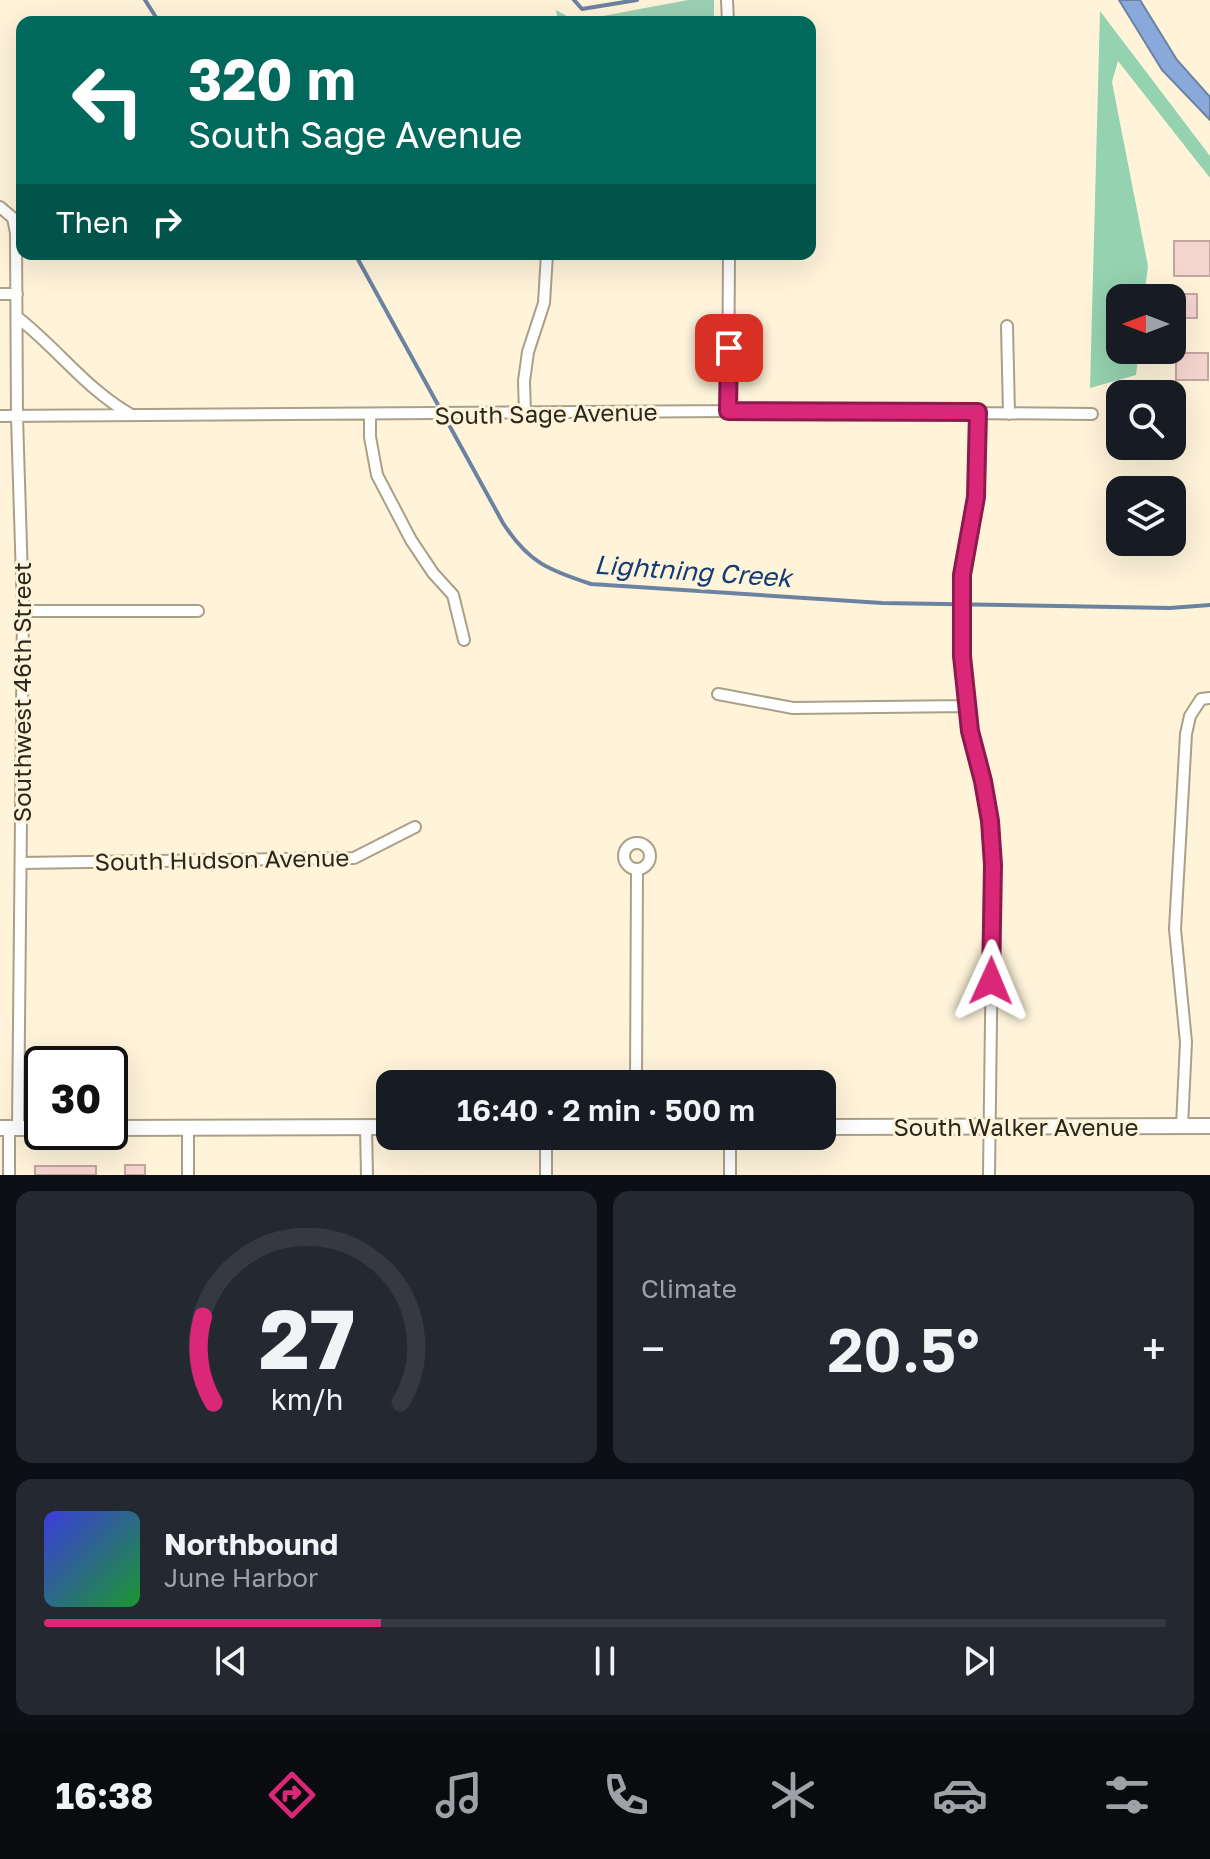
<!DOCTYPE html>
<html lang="en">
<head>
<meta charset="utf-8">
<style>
	:root { --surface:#171b24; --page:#242831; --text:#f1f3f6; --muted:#9ea1a6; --line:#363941; --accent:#db2777 }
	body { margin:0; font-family:"Golos Text",sans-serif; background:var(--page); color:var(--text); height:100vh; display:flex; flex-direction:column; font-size:30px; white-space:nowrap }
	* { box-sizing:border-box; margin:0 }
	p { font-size:26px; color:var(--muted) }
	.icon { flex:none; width:44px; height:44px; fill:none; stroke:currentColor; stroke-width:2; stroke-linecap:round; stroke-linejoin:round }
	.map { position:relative; height:1175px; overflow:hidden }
	.details { display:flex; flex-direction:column; gap:16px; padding:16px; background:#0d0f14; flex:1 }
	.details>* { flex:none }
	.guide { position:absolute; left:16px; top:16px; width:800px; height:244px; border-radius:16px; box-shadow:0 8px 32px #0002; background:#00695c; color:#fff; overflow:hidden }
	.needle { width:52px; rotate:270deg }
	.tools { position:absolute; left:1106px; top:284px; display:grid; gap:16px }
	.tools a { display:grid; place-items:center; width:80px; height:80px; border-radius:16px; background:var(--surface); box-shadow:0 8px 32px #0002; font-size:40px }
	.speed { position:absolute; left:24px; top:1046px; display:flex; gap:16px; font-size:40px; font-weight:700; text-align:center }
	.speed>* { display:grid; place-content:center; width:104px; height:104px; border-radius:50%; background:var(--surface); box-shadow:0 8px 32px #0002; line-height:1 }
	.speed .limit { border:4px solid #111; border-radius:12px; background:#fff; color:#111 }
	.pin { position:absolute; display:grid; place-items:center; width:68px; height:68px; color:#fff; margin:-34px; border-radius:16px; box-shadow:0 4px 12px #0006 }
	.me { position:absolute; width:88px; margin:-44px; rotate:1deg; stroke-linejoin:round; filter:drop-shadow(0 0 6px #0008) }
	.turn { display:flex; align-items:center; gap:28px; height:168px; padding:0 40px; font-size:36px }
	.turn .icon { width:104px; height:104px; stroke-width:2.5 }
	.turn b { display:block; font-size:56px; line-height:68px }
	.then { display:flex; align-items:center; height:76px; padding:0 40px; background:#0003; gap:16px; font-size:30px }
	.big { font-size:60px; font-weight:600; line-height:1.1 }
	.details .widget { flex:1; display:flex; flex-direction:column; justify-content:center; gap:12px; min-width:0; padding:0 28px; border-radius:16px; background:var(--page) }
	.details .dial { align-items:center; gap:0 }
	.dial svg { height:208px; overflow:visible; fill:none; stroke:var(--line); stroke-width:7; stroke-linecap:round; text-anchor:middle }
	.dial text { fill:var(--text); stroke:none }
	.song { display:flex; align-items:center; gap:24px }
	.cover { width:96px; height:96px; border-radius:12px; background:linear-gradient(135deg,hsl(240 70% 55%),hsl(130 70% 35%)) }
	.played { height:8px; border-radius:4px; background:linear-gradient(90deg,var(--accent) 30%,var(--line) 30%) }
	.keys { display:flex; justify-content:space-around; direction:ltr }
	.heat { display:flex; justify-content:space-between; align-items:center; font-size:44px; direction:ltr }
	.details .tiles { flex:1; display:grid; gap:16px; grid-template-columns:1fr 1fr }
	.widget:last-child { grid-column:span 2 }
	.trip { position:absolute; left:376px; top:1070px; width:460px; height:80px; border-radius:16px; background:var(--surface); box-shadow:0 8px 32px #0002; font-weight:600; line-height:80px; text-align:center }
	.dock { display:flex; height:128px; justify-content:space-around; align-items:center; background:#090b0e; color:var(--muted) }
	.dock .icon { width:56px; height:56px }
	.dock .current { color:var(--accent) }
	.dock b { font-size:36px; color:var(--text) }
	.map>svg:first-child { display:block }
	.green { fill:#9cd0b3 }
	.forest { fill:#95d2b0 }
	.water { fill:#88a9da; stroke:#6c82a1; stroke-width:2 }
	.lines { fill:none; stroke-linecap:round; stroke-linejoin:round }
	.stream { stroke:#6c82a1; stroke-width:4 }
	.building { fill:#f5d5cf; stroke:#c4a6a0; stroke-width:2 }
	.minor-casing { stroke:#aaa087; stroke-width:14 }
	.secondary-casing { stroke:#aaa087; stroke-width:18 }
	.minor { stroke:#fff; stroke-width:10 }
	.secondary { stroke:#fff; stroke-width:14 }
	.route-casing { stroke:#8e194d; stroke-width:20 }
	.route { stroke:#db2777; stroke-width:14 }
	.labels { text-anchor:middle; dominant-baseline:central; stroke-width:6; stroke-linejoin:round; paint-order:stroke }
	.street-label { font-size:24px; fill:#2b271d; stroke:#fff4da }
	.water-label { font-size:26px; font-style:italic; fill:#123c76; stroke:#fff4da }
</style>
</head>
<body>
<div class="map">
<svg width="1210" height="1175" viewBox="0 0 1210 1175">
	<rect width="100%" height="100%" fill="#fff4da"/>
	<path class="green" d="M 688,0 L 714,0 L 714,22 L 558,22 L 556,10 L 576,21 Z"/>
	<path class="forest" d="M 1100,11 L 1210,156 L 1210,178 L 1118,61 L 1112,82 L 1148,266 L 1144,298 L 1120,298 L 1120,350 L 1139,350 L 1136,375 L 1090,388 Z"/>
	<path class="water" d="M 1119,0 L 1140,0 L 1177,60 L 1210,97 L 1210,120 L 1162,70 Z"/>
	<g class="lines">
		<path class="stream" d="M 145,0 L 159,22
			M 574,0 L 582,9 L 637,0
			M 355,254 L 503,523 C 528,562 548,570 591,584 L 882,603 L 1170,608 L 1210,605"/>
	</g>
	<path class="building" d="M 1174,241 L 1210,241 L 1210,276 L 1174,276 Z
		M 1176,294 L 1197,294 L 1197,318 L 1176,318 Z
		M 1176,353 L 1208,353 L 1208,380 L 1176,380 Z
		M 125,1165 L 145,1165 L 145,1175 L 125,1175 Z
		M 35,1166 L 96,1166 L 96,1175 L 35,1175 Z"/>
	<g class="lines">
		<defs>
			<path id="minor" d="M 727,0 L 728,22
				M 0,207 L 13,218 L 16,233 L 17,417 L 23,611 L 18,1128
				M 0,294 L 17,294
				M 17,317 C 57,348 86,389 130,414
				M 1007,326 L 1009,414
				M 728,411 L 729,254
				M 978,412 L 976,497 L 962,575 L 963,682 L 970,731 L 983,781 L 990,821 L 993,865 L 989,1175
				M 525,414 L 524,381 L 528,352 L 544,303 L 547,254
				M 370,415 L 370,437 L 377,475 L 411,540 L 433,573 L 453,595 L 464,640
				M 0,416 L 728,411 L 1092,414
				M 23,611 L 198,611
				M 718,694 L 793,708 L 966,706
				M624 856a13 13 0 1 1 26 0a13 13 0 1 1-26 0Z
				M 21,863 L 354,858 L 415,827
				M 636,1084 L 637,869
				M 1182,1126 L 1186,1042 L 1175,929 L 1186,734 L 1190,716 L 1201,699 L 1210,698
				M 188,1127 L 188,1175
				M 366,1127 L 367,1175
				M 546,1136 L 546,1175
				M 730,1136 L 730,1175
				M 9,1175 L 9,1128"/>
			<path id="secondary" d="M 822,1127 L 1210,1126
				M 0,1128 L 42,1128
				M 110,1128 L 390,1127"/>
		</defs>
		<use href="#minor" class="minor-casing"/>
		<use href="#secondary" class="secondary-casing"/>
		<use href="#minor" class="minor"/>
		<use href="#secondary" class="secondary"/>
	</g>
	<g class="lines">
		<defs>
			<path id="route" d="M 729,348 L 728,411 L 978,412 L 976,497 L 962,575 L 962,656 L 970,731 L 983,781 L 990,821 L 993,865 L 991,981"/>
		</defs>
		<use href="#route" class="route-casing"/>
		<use href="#route" class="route"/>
	</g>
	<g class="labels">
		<g class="street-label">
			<text transform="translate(546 413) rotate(-1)">South Sage Avenue</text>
			<text transform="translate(21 692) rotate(-90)">Southwest 46th Street</text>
			<text transform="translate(222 859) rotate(-1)">South Hudson Avenue</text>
			<text x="1016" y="1126">South Walker Avenue</text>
		</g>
		<g class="water-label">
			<text transform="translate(693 571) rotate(4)">Lightning Creek</text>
		</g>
	</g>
</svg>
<div class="tools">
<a><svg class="needle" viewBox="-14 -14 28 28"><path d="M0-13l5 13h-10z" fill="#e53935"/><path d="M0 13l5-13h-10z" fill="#9ea1a6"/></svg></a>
<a><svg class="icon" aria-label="search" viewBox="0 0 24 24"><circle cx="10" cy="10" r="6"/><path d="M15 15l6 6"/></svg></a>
<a><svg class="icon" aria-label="layers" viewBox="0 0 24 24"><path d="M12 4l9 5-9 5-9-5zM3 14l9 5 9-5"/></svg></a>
</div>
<div class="speed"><div class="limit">30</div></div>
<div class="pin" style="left:729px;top:348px;background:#d93025"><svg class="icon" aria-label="arrive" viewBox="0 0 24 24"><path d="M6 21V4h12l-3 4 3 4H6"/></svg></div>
<svg class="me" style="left:991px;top:981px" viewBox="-20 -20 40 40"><path d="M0-17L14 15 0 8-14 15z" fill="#db2777" stroke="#fff" stroke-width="4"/></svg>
<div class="trip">16:40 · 2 min · 500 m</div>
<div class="guide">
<div class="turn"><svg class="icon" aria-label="left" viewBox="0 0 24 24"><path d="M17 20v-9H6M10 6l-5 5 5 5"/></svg><div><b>320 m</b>South Sage Avenue</div></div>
<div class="then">Then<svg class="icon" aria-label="right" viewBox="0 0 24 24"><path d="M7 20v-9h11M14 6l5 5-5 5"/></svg></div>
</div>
</div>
<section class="details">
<div class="tiles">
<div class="widget dial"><svg viewBox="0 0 100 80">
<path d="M14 69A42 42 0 1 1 86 69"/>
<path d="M14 69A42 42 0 0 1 10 36" stroke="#db2777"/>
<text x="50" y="56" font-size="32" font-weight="700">27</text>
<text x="50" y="72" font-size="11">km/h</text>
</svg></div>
<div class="widget"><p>Climate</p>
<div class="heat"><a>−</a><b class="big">20.5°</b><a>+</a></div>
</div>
<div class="widget">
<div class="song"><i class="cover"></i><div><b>Northbound</b><p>June Harbor</p></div></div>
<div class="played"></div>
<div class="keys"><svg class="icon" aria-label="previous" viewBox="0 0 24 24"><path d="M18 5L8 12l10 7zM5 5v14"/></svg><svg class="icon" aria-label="pause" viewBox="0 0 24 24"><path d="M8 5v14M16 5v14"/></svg><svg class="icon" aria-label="next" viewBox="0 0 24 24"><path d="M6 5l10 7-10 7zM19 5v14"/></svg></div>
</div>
</div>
</section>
<nav class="dock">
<b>16:38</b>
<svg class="icon current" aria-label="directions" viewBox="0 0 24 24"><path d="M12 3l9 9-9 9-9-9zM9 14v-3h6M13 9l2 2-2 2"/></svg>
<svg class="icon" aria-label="music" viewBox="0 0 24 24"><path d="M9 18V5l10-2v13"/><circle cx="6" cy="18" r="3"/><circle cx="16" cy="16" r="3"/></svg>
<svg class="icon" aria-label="phone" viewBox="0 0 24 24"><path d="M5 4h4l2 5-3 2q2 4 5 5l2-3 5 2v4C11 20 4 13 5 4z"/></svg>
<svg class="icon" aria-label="climate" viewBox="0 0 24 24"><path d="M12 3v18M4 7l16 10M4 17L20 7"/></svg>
<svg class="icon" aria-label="car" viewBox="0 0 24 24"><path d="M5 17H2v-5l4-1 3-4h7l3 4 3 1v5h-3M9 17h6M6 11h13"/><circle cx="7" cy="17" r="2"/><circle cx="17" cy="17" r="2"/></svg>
<svg class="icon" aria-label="filters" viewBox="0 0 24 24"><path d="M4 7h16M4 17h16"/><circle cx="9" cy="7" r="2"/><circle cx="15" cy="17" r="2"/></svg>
</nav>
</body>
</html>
